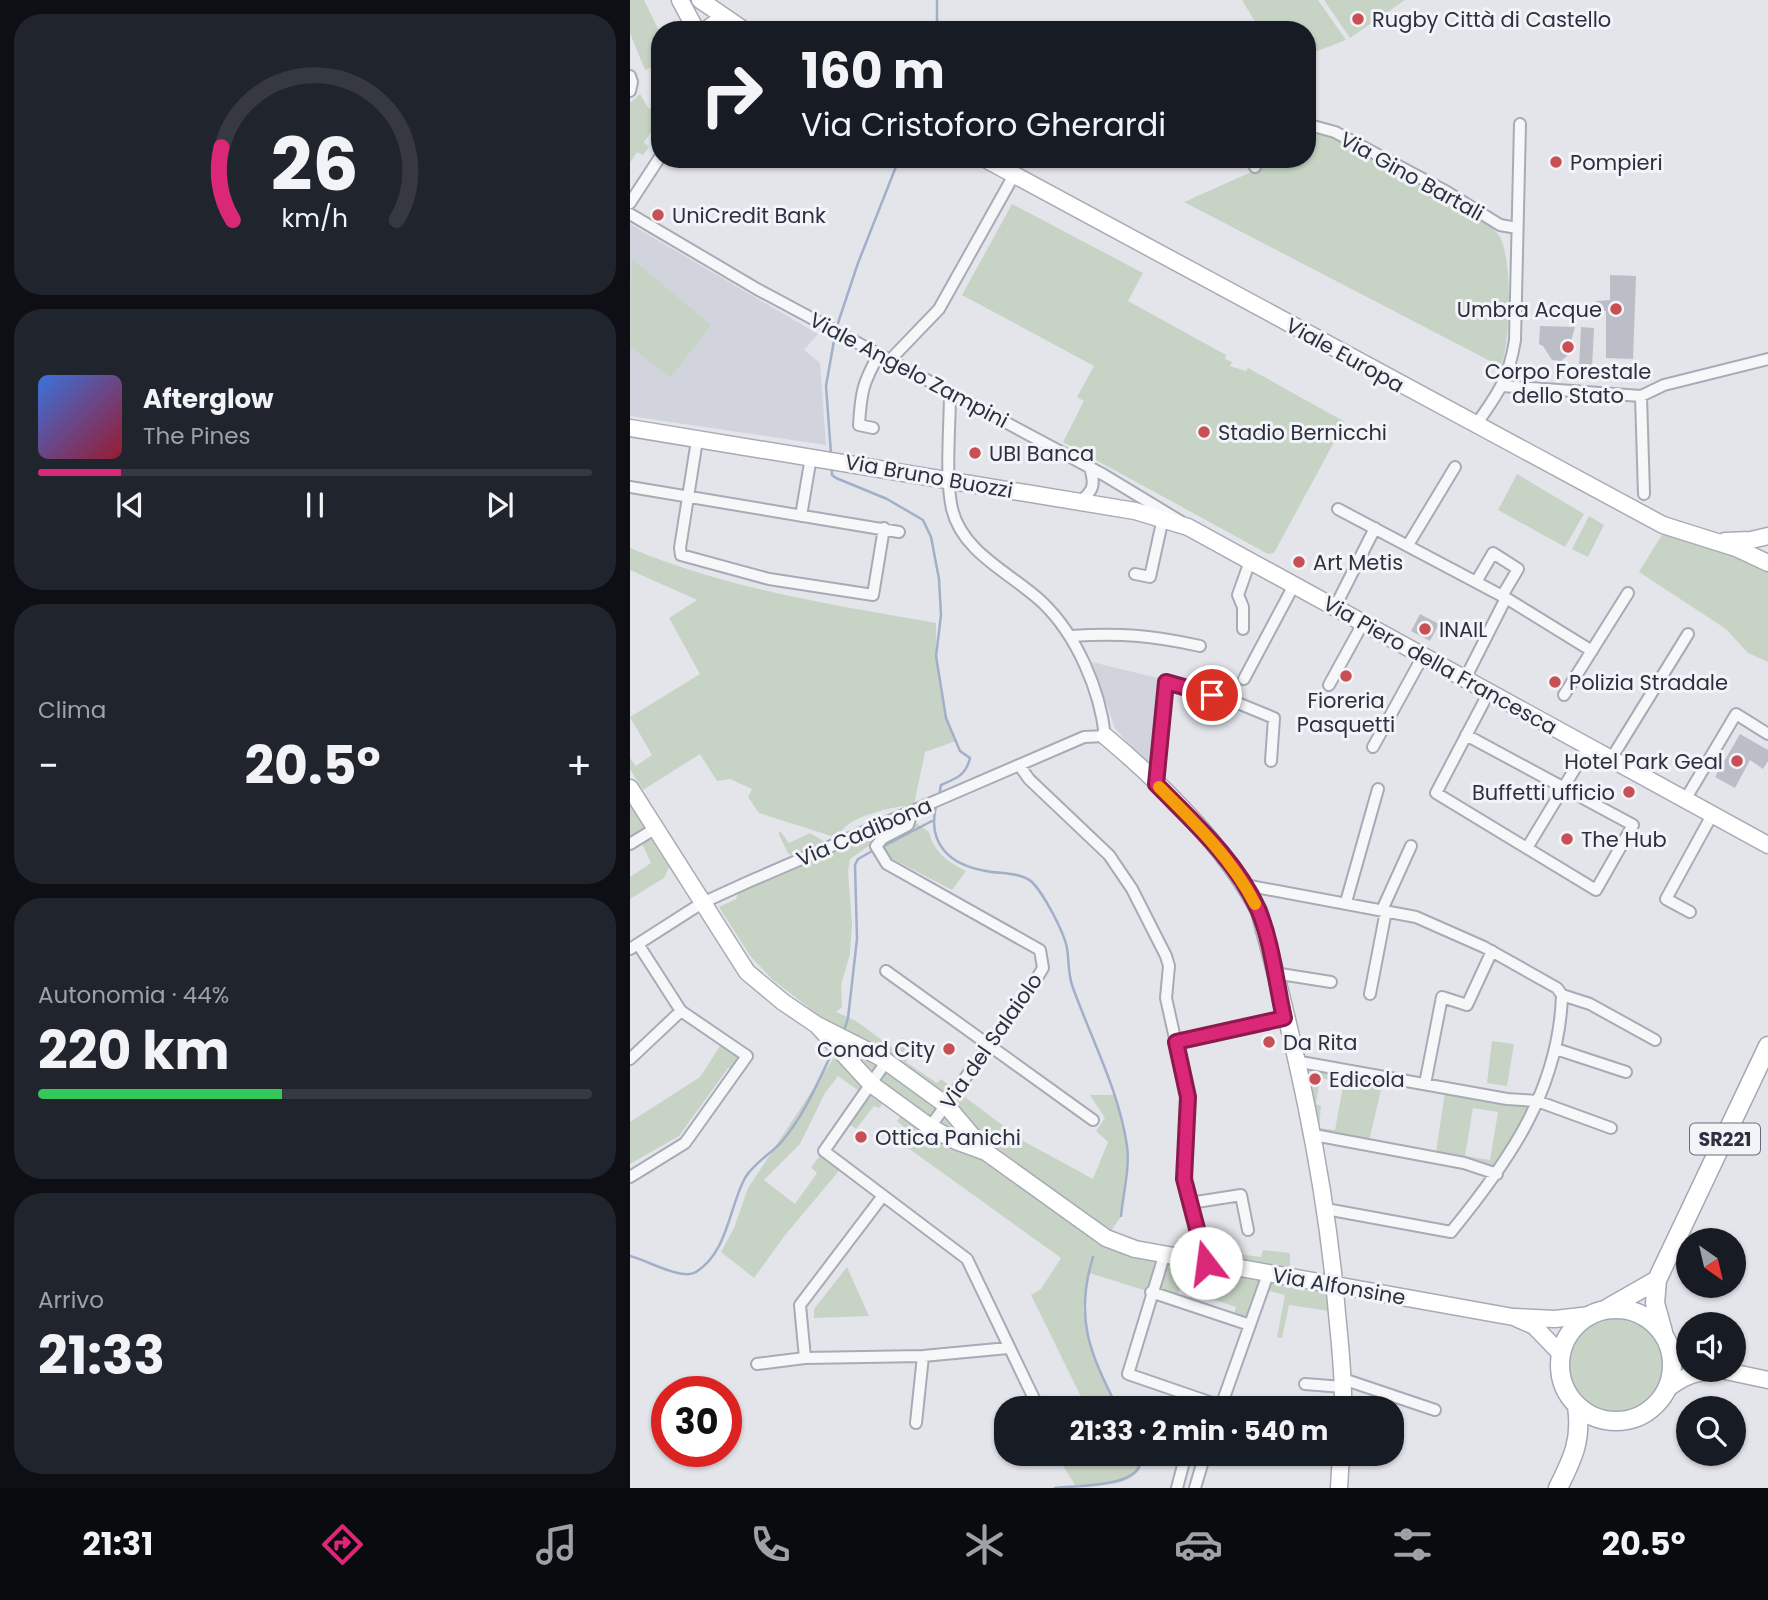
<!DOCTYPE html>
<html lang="it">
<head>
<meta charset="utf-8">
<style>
	:root { --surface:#171b24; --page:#20242c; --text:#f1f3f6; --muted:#9ea1a6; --line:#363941; --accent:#db2777 }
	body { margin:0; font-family:Poppins,sans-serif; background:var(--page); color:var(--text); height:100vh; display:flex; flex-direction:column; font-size:26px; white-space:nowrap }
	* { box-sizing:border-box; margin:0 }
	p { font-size:23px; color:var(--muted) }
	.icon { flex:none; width:38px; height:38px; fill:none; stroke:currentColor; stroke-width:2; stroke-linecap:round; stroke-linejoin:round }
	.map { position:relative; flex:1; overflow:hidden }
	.panel { display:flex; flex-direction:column; gap:14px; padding:14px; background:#0d0f14; width:630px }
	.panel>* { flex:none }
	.guide { position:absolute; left:21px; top:21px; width:665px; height:147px; border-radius:28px; box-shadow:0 2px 5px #0004; background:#171b24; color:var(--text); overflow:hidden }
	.needle { width:46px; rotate:146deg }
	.buttons { position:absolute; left:1046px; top:1228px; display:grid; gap:14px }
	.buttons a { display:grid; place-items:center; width:70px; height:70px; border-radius:50%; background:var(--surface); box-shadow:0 2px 5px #0004; font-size:35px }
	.speed { position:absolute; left:21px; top:1376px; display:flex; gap:14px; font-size:35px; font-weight:700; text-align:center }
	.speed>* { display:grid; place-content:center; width:91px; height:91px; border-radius:50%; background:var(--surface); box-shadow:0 2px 5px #0004; line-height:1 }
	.speed .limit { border:10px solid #d22; background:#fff; color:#111 }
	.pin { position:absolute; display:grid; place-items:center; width:60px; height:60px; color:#fff; margin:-30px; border:4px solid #fff; border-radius:50%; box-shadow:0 2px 7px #0007 }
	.me { position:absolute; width:77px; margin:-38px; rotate:345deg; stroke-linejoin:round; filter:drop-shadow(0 0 5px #0008) }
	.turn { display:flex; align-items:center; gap:24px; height:147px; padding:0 35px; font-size:32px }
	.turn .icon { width:91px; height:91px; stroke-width:2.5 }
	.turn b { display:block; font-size:49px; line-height:60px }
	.big { font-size:52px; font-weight:700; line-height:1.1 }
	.panel .widget { flex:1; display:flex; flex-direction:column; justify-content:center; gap:10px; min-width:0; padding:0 24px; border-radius:28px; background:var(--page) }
	.panel .dial { align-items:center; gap:0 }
	.dial svg { height:182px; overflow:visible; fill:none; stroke:var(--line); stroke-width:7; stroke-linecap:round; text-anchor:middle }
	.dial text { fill:var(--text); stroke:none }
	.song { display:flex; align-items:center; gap:21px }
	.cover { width:84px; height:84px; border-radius:10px; background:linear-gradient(135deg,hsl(220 70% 55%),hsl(350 70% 35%)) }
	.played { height:7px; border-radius:4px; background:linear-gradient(90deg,var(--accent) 15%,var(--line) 15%) }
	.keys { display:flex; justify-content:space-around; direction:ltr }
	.heat { display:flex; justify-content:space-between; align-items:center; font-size:38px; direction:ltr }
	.charge { height:10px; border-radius:5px; background:linear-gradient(90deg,#34c759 44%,var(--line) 0) }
	.trip { position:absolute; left:364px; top:1396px; width:410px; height:70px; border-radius:28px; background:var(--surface); box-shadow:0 2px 5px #0004; font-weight:700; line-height:70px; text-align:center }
	.tab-bar { display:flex; height:112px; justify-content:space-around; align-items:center; background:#090b0e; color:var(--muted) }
	.tab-bar .icon { width:49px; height:49px }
	.tab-bar .current { color:var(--accent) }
	.tab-bar b { font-size:32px; color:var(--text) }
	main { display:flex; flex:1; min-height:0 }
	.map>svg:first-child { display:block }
	.built { fill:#d1d4dc }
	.green { fill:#c7d4c5; fill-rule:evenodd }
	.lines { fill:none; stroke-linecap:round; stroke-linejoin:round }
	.stream { stroke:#a1afc8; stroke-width:2.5 }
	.building { fill:#bbbec7 }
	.street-casing { stroke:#a8abb5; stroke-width:14 }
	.secondary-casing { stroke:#a8abb5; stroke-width:19 }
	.primary-casing { stroke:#a3a8b6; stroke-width:21 }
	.street { stroke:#f6f7f9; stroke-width:10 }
	.secondary { stroke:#fff; stroke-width:16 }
	.primary { stroke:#fff; stroke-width:18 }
	.route-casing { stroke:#8e194d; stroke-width:18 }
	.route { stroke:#db2777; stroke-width:12 }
	.slow { stroke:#f59e0b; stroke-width:12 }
	.poi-dot { fill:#c85054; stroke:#f3f4f8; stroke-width:2.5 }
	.labels { text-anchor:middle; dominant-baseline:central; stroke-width:6; stroke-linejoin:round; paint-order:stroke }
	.shield { fill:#f3f4f8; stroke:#686c79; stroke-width:2 }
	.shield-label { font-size:19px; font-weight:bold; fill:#2c3142 }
	.poi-label { font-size:21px; fill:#2c3142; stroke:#f3f4f8; text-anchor:start }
	.street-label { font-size:21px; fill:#2c3142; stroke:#f3f4f8 }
</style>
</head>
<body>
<main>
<section class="panel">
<div class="widget dial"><svg viewBox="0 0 100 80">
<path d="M14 69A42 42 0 1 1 86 69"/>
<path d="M14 69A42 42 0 0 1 9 37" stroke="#db2777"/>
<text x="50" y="56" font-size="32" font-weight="700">26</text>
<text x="50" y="72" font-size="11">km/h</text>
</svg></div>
<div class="widget">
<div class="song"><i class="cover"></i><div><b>Afterglow</b><p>The Pines</p></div></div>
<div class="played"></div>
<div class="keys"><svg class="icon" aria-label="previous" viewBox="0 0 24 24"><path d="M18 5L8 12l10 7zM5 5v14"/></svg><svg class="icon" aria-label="pause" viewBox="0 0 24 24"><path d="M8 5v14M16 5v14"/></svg><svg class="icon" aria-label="next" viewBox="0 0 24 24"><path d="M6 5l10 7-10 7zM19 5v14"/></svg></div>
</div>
<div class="widget"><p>Clima</p>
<div class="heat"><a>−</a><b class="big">20.5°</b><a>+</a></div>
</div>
<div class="widget"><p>Autonomia · 44%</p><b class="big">220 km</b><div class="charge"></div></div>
<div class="widget"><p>Arrivo</p><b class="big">21:33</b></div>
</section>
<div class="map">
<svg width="1138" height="1488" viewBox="0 0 1138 1488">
	<rect width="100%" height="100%" fill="#e3e5eb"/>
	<path class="built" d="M 0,224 L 188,334 L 174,350 L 190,363 L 196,445 L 0,416 Z
		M 462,662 L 532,679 L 524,759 L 521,762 L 513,761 L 485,728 Z"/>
	<path class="green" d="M 0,0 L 14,0 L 30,33 L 30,64 L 15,70 L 0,33 Z
		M 612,0 L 688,0 L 716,40 L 677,55 L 677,30 L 630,30 Z
		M 694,0 L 775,0 L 720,38 Z
		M 10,94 L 19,109 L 30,103 L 30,120 L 14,142 L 19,147 L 13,155 L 7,152 L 0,163 L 0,103 Z
		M 684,134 L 701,137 C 729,152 861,217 870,237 C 883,263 880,337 872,364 L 862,362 L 554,202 L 628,169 L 631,159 L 677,159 L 677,136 Z
		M 382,204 L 513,273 L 498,301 L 596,355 L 595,359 L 602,362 L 600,366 L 616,371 L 618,368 L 715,422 L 644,553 L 638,554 L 433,442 L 454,401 L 447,397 L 464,366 L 332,295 Z
		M 2,259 L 81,325 L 40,378 L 0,346 Z
		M 887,474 L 954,514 L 935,547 L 868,510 Z
		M 959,516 L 974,525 L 958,557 L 942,549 Z
		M 1033,533 L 1102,553 L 1138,570 L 1138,662 L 1118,653 L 1096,629 L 1009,572 Z
		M 0,548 C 102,590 199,604 306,623 C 305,663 309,704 326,741 L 295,752 L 284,805 C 265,806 217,816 210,834 L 201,836 L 129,813 L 118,797 L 122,789 L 100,779 L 87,781 L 70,754 L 13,790 L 0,769 L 0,758 L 6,766 L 22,755 L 0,717 L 70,674 L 39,618 L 67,600 L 0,570 Z
		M 0,788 L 31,837 L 25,845 L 39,867 L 34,878 L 0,899 L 0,877 L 21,863 L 10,839 L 0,844 Z
		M 274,821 L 220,859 L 218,872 L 222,924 L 220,954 L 211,985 L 212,1007 L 206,1012 L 226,1021 L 264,1049 L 272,1038 L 285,1046 L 276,1062 L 307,1083 L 311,1079 L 395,1142 L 463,1179 L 478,1142 L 466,1131 L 475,1118 L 460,1095 L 485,1095 L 498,1149 L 491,1216 L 477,1237 L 705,1284 L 707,1312 L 659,1305 L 652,1338 L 647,1337 L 655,1295 L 632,1289 L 620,1325 L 602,1320 L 606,1307 L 550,1288 L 546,1300 L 459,1273 L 453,1309 L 461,1350 L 488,1409 L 457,1409 L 401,1295 L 411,1289 L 431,1258 L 264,1138 L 273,1126 L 267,1121 L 276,1110 L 258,1097 L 249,1108 L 244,1106 L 226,1129 L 215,1121 L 233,1094 L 208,1076 L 195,1093 L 170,1144 L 134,1180 L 165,1204 L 187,1173 L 181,1167 L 194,1151 L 213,1166 L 156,1234 L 124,1278 L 91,1252 L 104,1228 L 118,1188 L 209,1050 L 187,1025 L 194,1019 L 144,981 L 121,957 L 89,907 L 106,899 L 109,890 Z
		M 286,823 L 299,832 C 303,851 319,863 336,871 L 322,890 L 259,857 L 252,845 L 256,842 Z
		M 151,832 L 159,843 L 180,833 L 195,842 L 164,857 L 158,853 L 148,833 Z
		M 94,1040 L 117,1056 L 106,1072 L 98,1068 L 49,1136 L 0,1164 L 0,1122 L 70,1077 Z
		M 862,1041 L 884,1044 L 877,1086 L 857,1083 Z
		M 665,1061 L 703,1068 L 702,1080 L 690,1078 L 686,1104 L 691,1106 L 689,1128 L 705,1130 L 716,1070 L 754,1077 L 738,1145 L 684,1134 Z
		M 815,1092 L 907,1101 L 867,1174 L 805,1158 ZM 843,1108 L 868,1112 L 860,1160 L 835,1156 Z
		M 580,1245 L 608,1247 L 608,1254 L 631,1257 L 633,1250 L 660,1253 L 660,1269 L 576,1257 Z
		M 217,1267 L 239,1316 L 184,1318 L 184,1309 Z
		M940 1365a46 46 0 1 1 92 0a46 46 0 1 1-92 0Z
		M 432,1454 L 510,1454 C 517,1488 468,1486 445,1485 L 430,1461 Z"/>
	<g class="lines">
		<path class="stream" d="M 307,30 L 307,0
			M 206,329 L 228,263 L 269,159
			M 201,454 L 196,386 L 205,335
			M 202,467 L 202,475 L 206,478 L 257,499 L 293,520 L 301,537 L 309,579 L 311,615 L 306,656 L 316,718 L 330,751 L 340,758 C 336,775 327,778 311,785 L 309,796
			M 306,806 C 297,844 320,865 356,871 C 370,874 391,872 402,882 C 414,894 434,932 437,948 C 439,960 438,973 442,985 C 461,1039 489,1090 497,1146 C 500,1168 493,1194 491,1216
			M 252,847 L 302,821
			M 214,1031 L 218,1018 L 227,939 L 225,865 L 228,859 L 244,850
			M 0,1256 C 17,1260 52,1281 66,1272 C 98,1252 99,1207 115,1178 C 125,1161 142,1154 153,1140 C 174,1115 187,1084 201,1055
			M 463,1257 C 444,1319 460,1353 488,1409
			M 425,1488 C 449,1485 519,1488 510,1454"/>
	</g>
	<path class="building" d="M 980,275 L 1006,276 L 1003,359 L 976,358 L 976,311 L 967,311 L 966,301 L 980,300 Z
		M 910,326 L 945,327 L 937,356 L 931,361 L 922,360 L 913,346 L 909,344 Z
		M 951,327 L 964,328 L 962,367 L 949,367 Z
		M 790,614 L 809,624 L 800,641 L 781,631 Z
		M 1110,734 L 1138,750 L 1138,761 L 1133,769 L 1120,760 L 1105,788 L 1085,777 Z"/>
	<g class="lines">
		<defs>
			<path id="street" d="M 0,76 L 2,82 L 0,91
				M 677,129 L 683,126 L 705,132 L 817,192 L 870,225 L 887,228
				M 625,167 L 627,159
				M 0,203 L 30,157
				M 0,214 L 127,289 L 474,475 L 550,521
				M 260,360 L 309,309 L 384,175
				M 872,386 L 1011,396 L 1034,385 L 1138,359
				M 1011,396 L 1014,494
				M 845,426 C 867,395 879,379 885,340 L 890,124
				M 243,428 L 229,425 C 231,391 233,383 249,354
				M 67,440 L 50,548 L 51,555 L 139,579 L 243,595 L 254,528
				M 0,487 L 269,532
				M 450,501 C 464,491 465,484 460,468
				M 708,509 L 876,598 L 835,679
				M 171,516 L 181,457
				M 778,545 L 825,467
				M 505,574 L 520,577 L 533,518
				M 846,582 L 863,553 L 888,569 L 872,596
				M 876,598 L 962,651
				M 705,607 L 745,528
				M 613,629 L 613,607 L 608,595 L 620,561
				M 441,636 C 490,633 521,635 570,646
				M 614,679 L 664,585
				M 699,685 L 733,623
				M 934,695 L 998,593
				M 836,735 L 1003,825 L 966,890 L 806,793 L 859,692
				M 743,747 L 793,656
				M 981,759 L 1058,634
				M 389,765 L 399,779 L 479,855 L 502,889 L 536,956 L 539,966 L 536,998 L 558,1097 L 554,1179 L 576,1263
				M 526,784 L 536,682 L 610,704 L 644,718 L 641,761
				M 1055,800 L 1106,714 L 1138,734
				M 282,812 L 278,825 L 253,838 L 246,846 L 257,864 L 410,950 L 413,968 L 407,978 L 300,1127
				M 0,844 L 26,828
				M 897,848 L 958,747
				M 615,885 L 786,917 L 854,947 L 927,988 L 932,995 L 960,1004 L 1025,1040
				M 716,902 L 748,789
				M 752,910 L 781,846
				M 1060,912 L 1036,899 L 1082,815
				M 0,949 L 72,903 L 118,882 L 454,737 L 475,736 C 470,690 447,636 413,603 C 383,574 333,554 322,509 C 315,477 320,426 320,392
				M 256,971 L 463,1120
				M 644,973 L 701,982
				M 740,994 L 756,911
				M 546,1042 L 655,1018
				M 926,1049 L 996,1072
				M 0,1059 L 51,1011
				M 665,1061 L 877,1099 L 907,1101 L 981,1128
				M 256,1062 L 194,1151 L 337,1259 L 409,1409
				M 795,1084 L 812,997 L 837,1005 L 862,951
				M 684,1135 L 834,1163 L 867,1174
				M 0,1177 L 55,1143 L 117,1056 L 51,1011 L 8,944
				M 252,1197 L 170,1305 L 175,1358 L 293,1356 L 378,1348
				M 560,1203 L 611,1195 L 618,1230
				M 696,1209 L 821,1232 C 879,1161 929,1090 932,995
				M 534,1256 L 498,1374 L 591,1406
				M 521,1292 L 620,1325
				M 127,1364 L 175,1358
				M 713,1379 L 805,1410
				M 675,1384 L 713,1387
				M 590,1409 L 638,1274
				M 286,1423 L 293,1356
				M 547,1488 L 556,1454
				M 565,1488 L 575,1454"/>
			<path id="secondary" d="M 50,0 L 66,30
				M 70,0 L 114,30
				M 76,30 L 87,22 L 102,23
				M 355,159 L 1033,525 L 1106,548 L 1138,563
				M 0,428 L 505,511 L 558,527 L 1138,845
				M 1095,541 L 1121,540 L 1138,536
				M 475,736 C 530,782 596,847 629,911 C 664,1039 694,1169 706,1302 C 709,1338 714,1373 713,1409
				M 0,788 L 117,972 L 153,1002 L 187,1025 L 250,1057 L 316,1105 L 356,1152
				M 187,1025 L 241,1084 L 300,1127 L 326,1141 L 356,1152 L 476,1238 L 505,1249 L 883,1317 L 925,1319 L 960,1315
				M 888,1319 L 904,1326 L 931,1354
				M 1038,1344 L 1059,1358
				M 1091,1370 L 1138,1380
				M 1036,1390 C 1053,1376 1066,1372 1088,1370
				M 709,1488 L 711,1454"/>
			<path id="primary" d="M 978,1308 L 1027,1280
				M930 1365a56 56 0 1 1 112 0a56 56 0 1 1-112 0Z
				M 1033,1332 L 1025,1303 L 1027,1280 L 1138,1046
				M 928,1488 C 943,1458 952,1440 947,1406"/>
		</defs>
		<use href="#street" class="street-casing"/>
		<use href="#secondary" class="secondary-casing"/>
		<use href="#primary" class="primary-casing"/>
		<use href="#street" class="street"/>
		<use href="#secondary" class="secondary"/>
		<use href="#primary" class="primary"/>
	</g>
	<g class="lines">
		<defs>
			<path id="route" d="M 576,1263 L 554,1179 L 558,1097 L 546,1042 L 654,1018 C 646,983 642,942 628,909 C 606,860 563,822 526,784 L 536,682 L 582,695"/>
		</defs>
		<use href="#route" class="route-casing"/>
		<use href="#route" class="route"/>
		<path class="slow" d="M 529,787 C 565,823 602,859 625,904"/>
	</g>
	<g class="poi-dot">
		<circle cx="728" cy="19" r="7"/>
		<circle cx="926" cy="162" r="7"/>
		<circle cx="28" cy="215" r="7"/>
		<circle cx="986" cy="309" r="7"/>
		<circle cx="938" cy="347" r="7"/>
		<circle cx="574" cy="432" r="7"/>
		<circle cx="345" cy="453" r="7"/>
		<circle cx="669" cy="562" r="7"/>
		<circle cx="795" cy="629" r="7"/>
		<circle cx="716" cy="676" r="7"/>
		<circle cx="925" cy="682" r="7"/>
		<circle cx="1107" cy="761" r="7"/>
		<circle cx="999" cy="792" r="7"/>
		<circle cx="937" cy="839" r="7"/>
		<circle cx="639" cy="1042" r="7"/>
		<circle cx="319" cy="1049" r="7"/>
		<circle cx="685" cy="1079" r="7"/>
		<circle cx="231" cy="1137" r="7"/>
	</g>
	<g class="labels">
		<rect class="shield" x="1060" y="1123.5" width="70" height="31" rx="5"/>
		<g class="shield-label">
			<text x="1095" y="1139">SR221</text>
		</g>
		<g class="poi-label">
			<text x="742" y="19">Rugby Città di Castello</text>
			<text x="940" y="162">Pompieri</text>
			<text x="42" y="215">UniCredit Bank</text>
			<text x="972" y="309" text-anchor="end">Umbra Acque</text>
			<text x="938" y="371" text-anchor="middle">Corpo Forestale<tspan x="938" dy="24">dello Stato</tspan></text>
			<text x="588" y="432">Stadio Bernicchi</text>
			<text x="359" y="453">UBI Banca</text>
			<text x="683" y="562">Art Metis</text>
			<text x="809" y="629">INAIL</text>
			<text x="939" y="682">Polizia Stradale</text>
			<text x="716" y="700" text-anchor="middle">Fioreria<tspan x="716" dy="24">Pasquetti</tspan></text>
			<text x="1093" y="761" text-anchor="end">Hotel Park Geal</text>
			<text x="985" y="792" text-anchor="end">Buffetti ufficio</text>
			<text x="951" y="839">The Hub</text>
			<text x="653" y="1042">Da Rita</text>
			<text x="305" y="1049" text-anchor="end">Conad City</text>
			<text x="699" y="1079">Edicola</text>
			<text x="245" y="1137">Ottica Panichi</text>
		</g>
		<g class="street-label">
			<text transform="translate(782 176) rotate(29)">Via Gino Bartali</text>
			<text transform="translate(715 355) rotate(29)">Viale Europa</text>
			<text transform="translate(279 370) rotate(28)">Viale Angelo Zampini</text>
			<text transform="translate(299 476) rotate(10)">Via Bruno Buozzi</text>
			<text transform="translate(810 665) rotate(29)">Via Piero della Francesca</text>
			<text transform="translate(234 832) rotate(-23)">Via Cadibona</text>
			<text transform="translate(361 1041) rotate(-55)">Via del Salaiolo</text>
			<text transform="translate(709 1286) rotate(10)">Via Alfonsine</text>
		</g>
	</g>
</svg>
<div class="buttons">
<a><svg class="needle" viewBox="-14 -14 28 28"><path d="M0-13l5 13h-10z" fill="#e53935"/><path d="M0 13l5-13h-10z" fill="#9ea1a6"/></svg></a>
<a><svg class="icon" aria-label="sound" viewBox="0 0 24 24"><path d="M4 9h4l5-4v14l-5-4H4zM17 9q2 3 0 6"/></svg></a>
<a><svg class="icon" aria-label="search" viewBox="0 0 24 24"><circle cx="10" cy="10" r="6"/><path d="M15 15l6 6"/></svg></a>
</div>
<div class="speed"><div class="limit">30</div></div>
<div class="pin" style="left:582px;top:695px;background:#d93025"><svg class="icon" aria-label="arrive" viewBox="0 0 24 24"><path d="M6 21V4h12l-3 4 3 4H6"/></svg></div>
<svg class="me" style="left:576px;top:1263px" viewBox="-20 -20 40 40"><circle r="19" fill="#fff"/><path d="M0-13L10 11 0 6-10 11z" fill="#db2777"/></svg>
<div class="trip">21:33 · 2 min · 540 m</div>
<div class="guide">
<div class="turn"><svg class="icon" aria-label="right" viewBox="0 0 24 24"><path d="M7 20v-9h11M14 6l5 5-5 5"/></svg><div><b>160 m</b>Via Cristoforo Gherardi</div></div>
</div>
</div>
</main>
<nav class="tab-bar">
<b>21:31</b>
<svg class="icon current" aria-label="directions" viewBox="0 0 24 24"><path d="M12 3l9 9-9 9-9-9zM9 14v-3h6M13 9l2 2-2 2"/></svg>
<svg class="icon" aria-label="music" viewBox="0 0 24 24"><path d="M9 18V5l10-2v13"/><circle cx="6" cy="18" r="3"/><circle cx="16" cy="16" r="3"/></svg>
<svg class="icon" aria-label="phone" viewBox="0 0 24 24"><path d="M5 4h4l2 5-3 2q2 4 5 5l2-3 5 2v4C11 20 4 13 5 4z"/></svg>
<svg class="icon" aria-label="climate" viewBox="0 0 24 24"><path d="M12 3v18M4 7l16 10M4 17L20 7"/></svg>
<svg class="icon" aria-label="car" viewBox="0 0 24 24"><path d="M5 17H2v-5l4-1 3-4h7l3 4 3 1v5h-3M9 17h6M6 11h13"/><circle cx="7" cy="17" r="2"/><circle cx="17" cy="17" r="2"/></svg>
<svg class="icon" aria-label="filters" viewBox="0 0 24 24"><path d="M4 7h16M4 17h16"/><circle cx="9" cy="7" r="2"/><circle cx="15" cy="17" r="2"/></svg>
<b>20.5°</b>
</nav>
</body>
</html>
